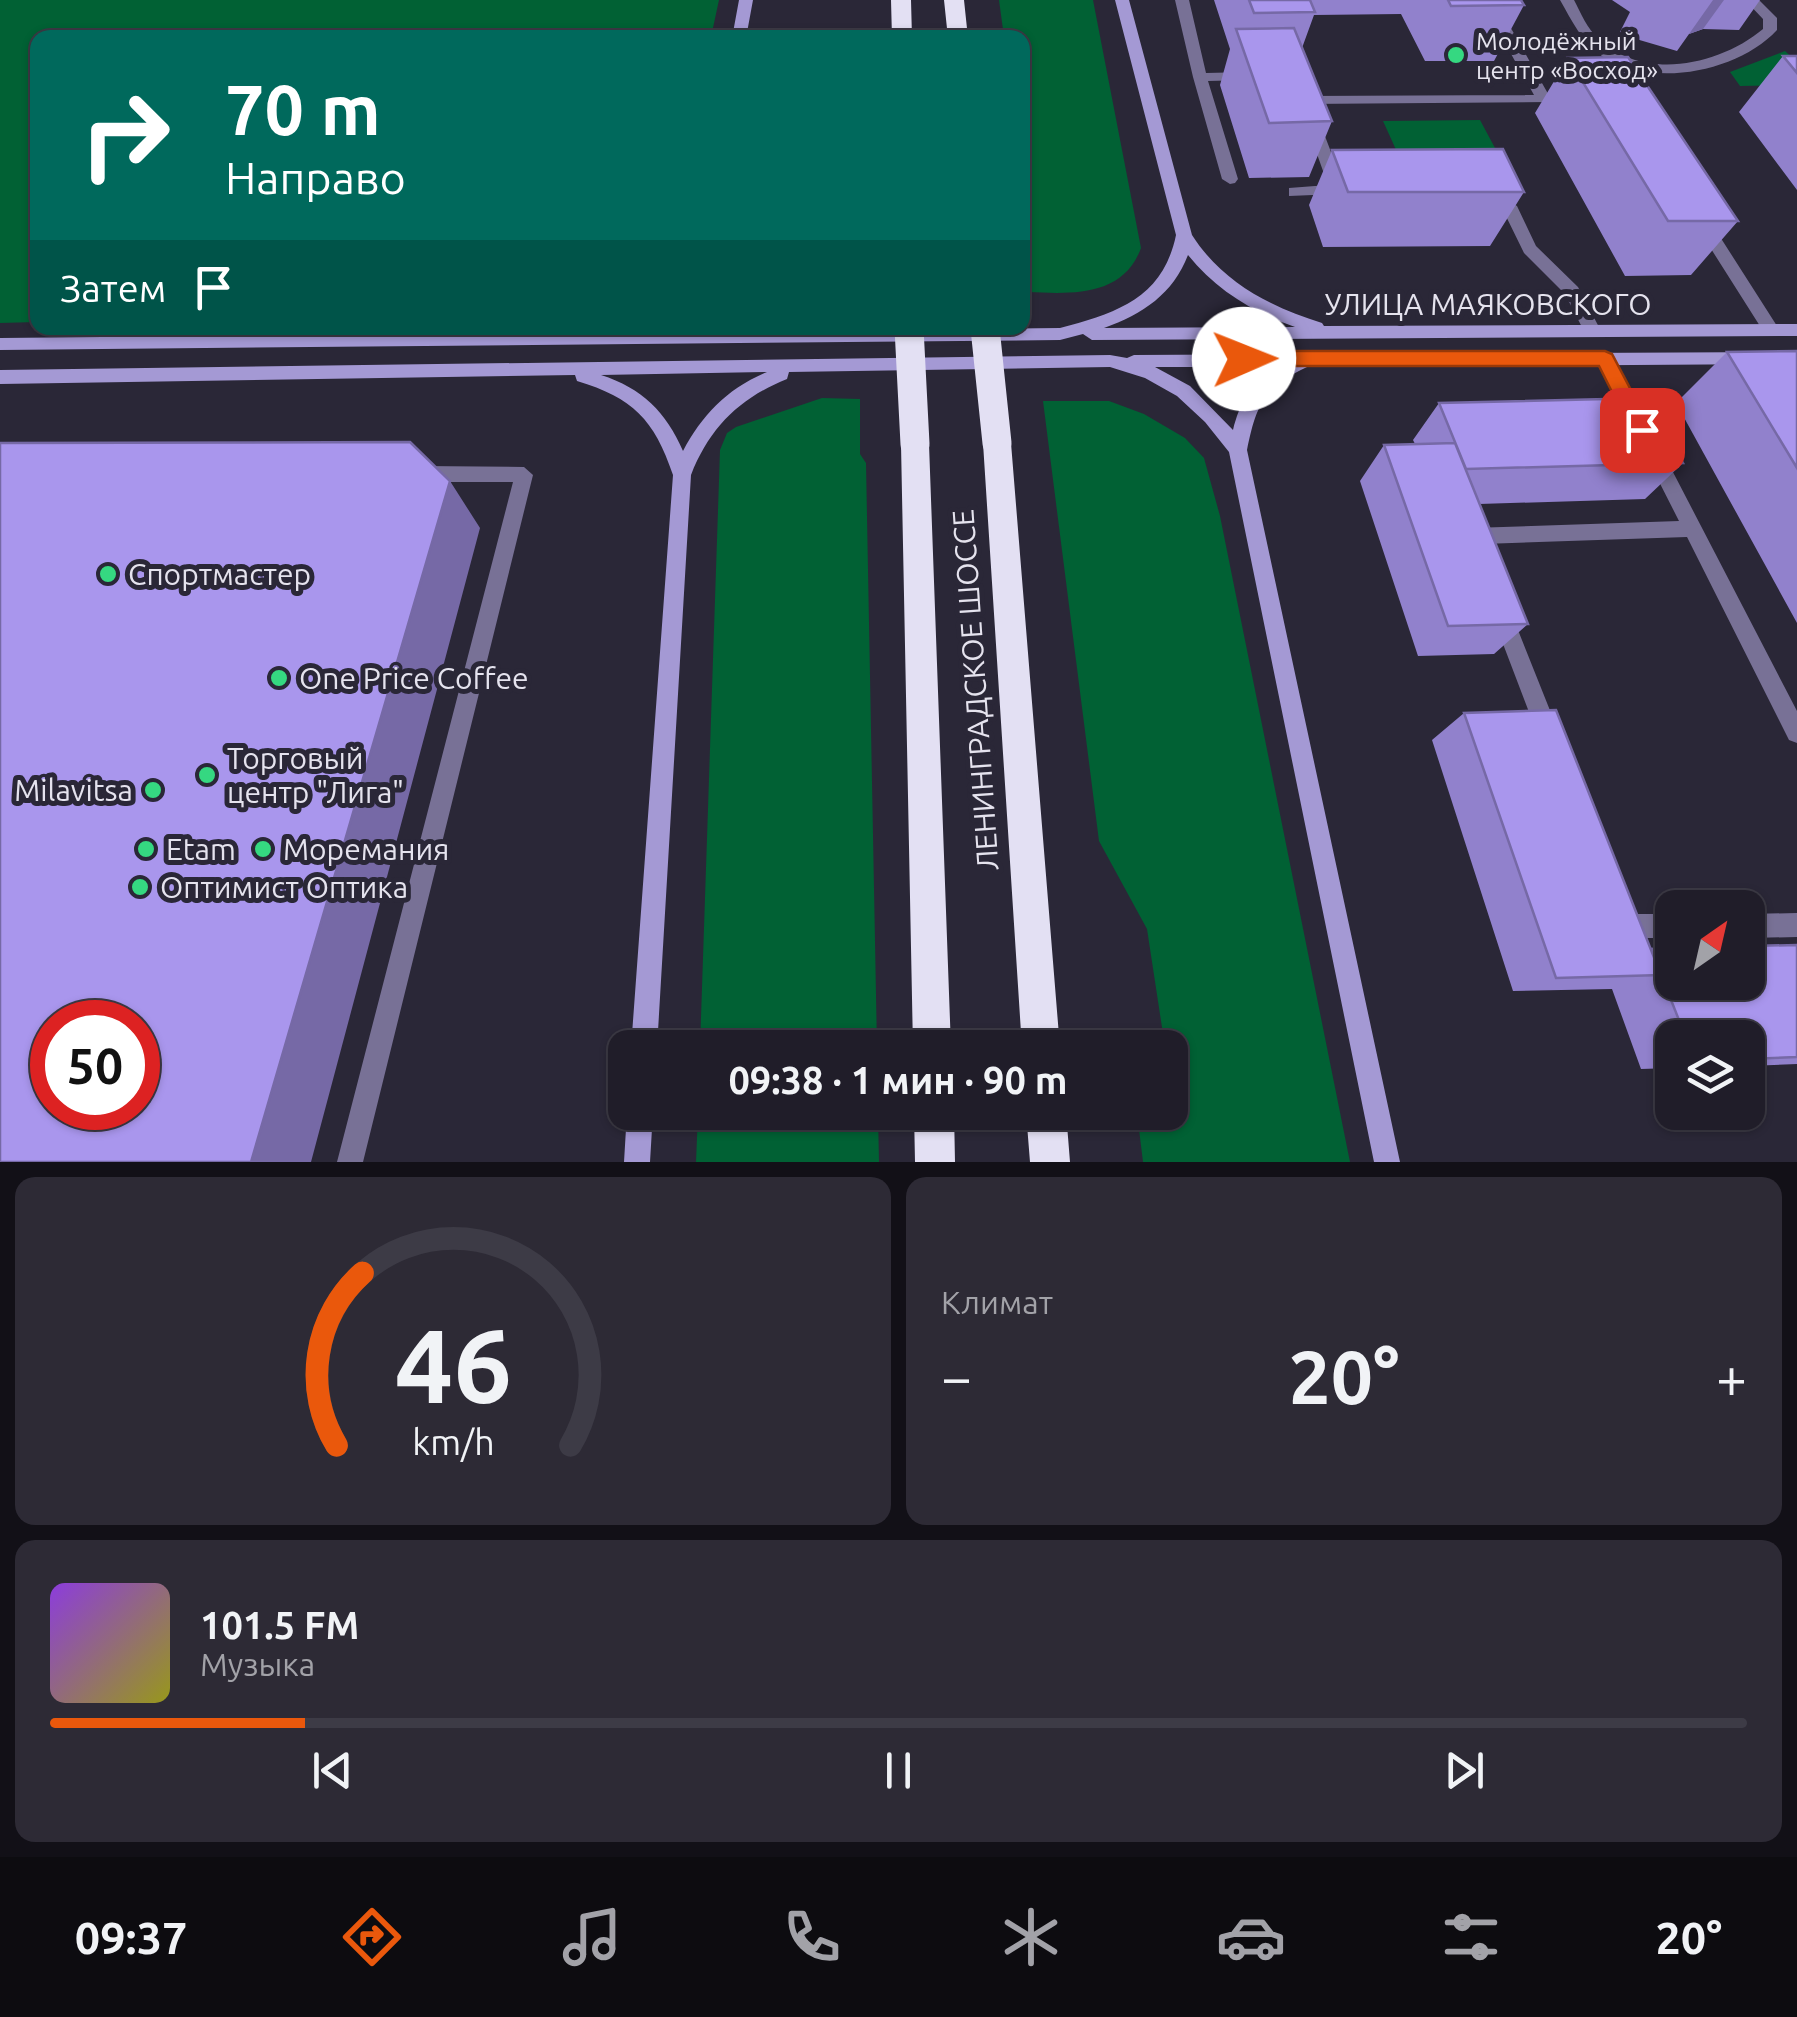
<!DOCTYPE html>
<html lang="ru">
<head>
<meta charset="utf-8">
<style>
	:root { --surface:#201d29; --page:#2d2a35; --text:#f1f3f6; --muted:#a2a2a8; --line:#3d3b46; --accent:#ea580c }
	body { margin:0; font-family:Ubuntu,sans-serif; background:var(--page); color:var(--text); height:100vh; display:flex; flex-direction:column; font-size:38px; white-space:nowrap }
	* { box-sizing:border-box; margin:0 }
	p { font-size:32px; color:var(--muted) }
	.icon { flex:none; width:55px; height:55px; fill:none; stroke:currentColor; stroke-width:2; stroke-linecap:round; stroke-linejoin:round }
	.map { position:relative; height:1162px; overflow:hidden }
	.panel { display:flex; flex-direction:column; gap:15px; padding:15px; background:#121017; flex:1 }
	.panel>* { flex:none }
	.top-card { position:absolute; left:30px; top:30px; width:1000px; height:305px; border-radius:20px; box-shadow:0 2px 8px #0004,0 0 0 2px var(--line); background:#00695c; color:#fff; overflow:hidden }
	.needle { width:65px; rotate:34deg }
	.buttons { position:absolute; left:1655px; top:890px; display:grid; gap:20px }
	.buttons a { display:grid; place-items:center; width:110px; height:110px; border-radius:20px; background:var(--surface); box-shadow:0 2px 8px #0004,0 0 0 2px var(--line); font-size:50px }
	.speed { position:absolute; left:30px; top:1000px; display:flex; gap:20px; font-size:50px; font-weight:700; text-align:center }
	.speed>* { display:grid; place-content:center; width:130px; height:130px; border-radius:50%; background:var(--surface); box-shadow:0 2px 8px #0004,0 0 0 2px var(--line); line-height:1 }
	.speed .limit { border:15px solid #d22; background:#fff; color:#111 }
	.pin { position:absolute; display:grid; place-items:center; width:85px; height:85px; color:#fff; margin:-42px; border-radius:20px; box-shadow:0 5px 15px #0006 }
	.me { position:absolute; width:110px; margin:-55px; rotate:89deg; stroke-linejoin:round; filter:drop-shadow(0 0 8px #0008) }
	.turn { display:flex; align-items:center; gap:35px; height:210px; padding:0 30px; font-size:45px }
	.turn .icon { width:130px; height:130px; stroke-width:2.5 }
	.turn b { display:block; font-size:70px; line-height:85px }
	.then { display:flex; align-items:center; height:95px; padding:0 30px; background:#0003; gap:20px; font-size:38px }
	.big { font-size:75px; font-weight:700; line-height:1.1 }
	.panel .tile { flex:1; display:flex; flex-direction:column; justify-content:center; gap:15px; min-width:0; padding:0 35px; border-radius:20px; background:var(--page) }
	.panel .dial { align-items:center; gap:0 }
	.dial svg { height:260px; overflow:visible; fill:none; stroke:var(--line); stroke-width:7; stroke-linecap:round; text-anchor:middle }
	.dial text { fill:var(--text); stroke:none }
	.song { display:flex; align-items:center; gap:30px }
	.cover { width:120px; height:120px; border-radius:15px; background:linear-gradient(135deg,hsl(270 70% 55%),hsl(60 70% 35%)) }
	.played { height:10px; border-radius:5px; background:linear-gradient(90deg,var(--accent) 15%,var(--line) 15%) }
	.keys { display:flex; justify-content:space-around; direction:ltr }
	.heat { display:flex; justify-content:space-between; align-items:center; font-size:55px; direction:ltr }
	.panel .tiles { flex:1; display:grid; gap:15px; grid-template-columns:1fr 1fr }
	.tile:last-child { grid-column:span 2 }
	.trip { position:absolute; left:608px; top:1030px; width:580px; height:100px; border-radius:20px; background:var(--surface); box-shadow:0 2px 8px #0004,0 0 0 2px var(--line); font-weight:700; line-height:100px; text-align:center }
	.tab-bar { display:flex; height:160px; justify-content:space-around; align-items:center; background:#0d0c10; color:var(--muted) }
	.tab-bar .icon { width:70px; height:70px }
	.tab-bar .selected { color:var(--accent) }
	.tab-bar b { font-size:45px; color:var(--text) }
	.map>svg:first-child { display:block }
	.green { fill:#016134 }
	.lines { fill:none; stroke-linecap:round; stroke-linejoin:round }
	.lane { fill:#787196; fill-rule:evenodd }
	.secondary { fill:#a499d4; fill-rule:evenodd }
	.highway { fill:#e3e0f3; fill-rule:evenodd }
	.highway-bridge { stroke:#e3e0f3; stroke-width:29 }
	.wall { fill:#9181cc }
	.shaded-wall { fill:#7669a6 }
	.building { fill:#a996ed; stroke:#7669a6; stroke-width:2.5; fill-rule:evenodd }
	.route { fill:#ea580c; stroke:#983908; stroke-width:2.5 }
	.poi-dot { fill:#35d881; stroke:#2a2737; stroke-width:4 }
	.labels { text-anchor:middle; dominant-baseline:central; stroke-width:10; stroke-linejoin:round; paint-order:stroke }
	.far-poi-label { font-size:25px; fill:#e5e3ee; stroke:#2a2737; text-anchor:start }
	.street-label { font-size:30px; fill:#e5e3ee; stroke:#2a2737 }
	.poi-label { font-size:30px; fill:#e5e3ee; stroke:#2a2737; text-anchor:start }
</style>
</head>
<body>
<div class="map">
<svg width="1797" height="1162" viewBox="0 0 1797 1162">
	<rect width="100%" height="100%" fill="#2a2737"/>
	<path class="green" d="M 0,0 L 719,0 L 711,37 L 38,38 L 37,322 L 0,323 Z
		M 999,0 L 1093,0 L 1141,248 C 1123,297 1072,294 1028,292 L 1022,249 L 1026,215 L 1022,186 L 1022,38 L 1004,37 Z
		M 1785,51 L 1797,62 L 1797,85 L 1740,86 L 1730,72 Z
		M 1480,120 L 1502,161 L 1402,163 L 1383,121 Z
		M 822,398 L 860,399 L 860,454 L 866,463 L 877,1047 L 700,1047 L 720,450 L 727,433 L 736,427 Z
		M 1043,401 L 1109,401 L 1144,414 L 1185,438 L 1204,458 L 1220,516 L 1350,1162 L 1143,1162 L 1137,1113 L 1170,1112 L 1170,1048 L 1165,1047 L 1147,929 L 1099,841 Z
		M 698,1113 L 878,1113 L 879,1162 L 696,1162 Z"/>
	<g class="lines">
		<path class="lane" d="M 1175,0 L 1189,0 L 1206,73 L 1248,72 L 1255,76 L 1248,80 L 1208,81 L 1238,179 L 1235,183 L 1230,184 L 1222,179 L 1193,77 Z
			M 1481,0 L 1495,0 L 1551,99 L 1549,102 L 1305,104 L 1298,100 L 1305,96 L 1534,95 Z
			M 1560,0 L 1574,0 C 1581,13 1587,29 1599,39 C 1644,82 1720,65 1763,29 L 1763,19 L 1745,0 L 1759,0 L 1777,18 L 1777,30 C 1738,72 1652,89 1602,56 C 1582,42 1572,21 1560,0 Z
			M 1313,118 L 1320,123 L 1345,189 L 1337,194 L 1289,196 L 1289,188 L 1328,185 L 1306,123 Z
			M 1509,201 L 1517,206 L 1536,246 L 1578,287 L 1601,331 L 1598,335 L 1586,335 L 1565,294 L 1524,253 L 1501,206 Z
			M 1702,217 L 1708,218 L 1777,326 L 1777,334 L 1765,334 L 1694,222 Z
			M 1605,353 L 1614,359 L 1645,419 L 1642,424 L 1630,424 L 1627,419 L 1596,359 Z
			M 1654,447 L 1661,449 L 1797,711 L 1797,743 L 1789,740 L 1687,537 L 1483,544 L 1474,550 L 1467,548 L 1462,536 L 1465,530 L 1472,528 L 1679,521 L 1645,454 Z
			M 420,466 L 524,467 L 533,475 L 363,1162 L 337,1162 L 513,482 L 420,482 L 411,474 Z
			M 1502,606 L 1509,609 L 1512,615 L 1559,733 L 1556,740 L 1548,743 L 1540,740 L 1537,733 L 1492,615 L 1495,609 Z
			M 1620,906 L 1630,914 L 1672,914 L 1672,938 L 1623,938 L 1614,935 L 1608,918 L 1612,910 Z
			M 1797,913 L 1797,937 L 1748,938 L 1748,914 Z"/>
		<path class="secondary" d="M 739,0 L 753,0 L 746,38 L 732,38 Z
			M 1115,0 L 1129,0 L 1192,235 C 1222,282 1270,307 1322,323 L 1324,326 L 1797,324 L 1797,336 L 1092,340 L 1083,334 L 1060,340 L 0,350 L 0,338 L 1060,328 C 1117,313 1163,298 1176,235 ZM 1188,255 C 1216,290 1253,312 1295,327 L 1104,328 C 1143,314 1173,294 1188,255 Z
			M 1311,351 L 1318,354 L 1797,352 L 1797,364 L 1307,367 C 1264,387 1256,405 1247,450 L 1400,1162 L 1374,1162 L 1229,452 L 1205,422 L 1177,396 L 1145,378 L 1110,367 L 789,372 L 787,379 C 740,398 710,427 691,475 L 657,1048 L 631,1048 L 673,475 C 654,419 633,398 577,381 L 575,375 L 0,384 L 0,370 L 1110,355 L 1127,358 L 1134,355 L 1302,354 ZM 1155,367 L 1276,367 C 1251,382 1240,402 1233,430 L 1190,386 ZM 767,372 C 728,388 702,415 683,451 C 666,412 642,388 601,375 Z
			M 627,1112 L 653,1112 L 650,1162 L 624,1162 Z"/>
		<path class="highway" d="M 891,0 L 911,0 L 912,38 L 892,38 Z
			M 944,0 L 964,0 L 968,38 L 948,38 Z
			M 997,432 L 1007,435 L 1011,443 L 1060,1048 L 1022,1048 L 983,443 L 987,435 Z
			M 915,433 L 925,436 L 929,444 L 951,1048 L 913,1048 L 901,444 L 905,436 Z
			M 914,1112 L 954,1112 L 955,1162 L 915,1162 Z
			M 1026,1112 L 1066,1112 L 1070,1162 L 1030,1162 Z"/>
		<path class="highway-bridge" d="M 909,328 L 915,444
			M 985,328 L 997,443"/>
	</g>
	<path class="wall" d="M 1214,0 L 1521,0 L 1524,5 L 1494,61 L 1425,61 L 1401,14 L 1314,15 L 1302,48 L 1332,121 L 1309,177 L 1249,178 L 1220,85 L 1230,49 Z
		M 1612,0 L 1760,0 L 1739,30 L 1703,29 L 1689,34 L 1677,51 L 1619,34 L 1630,12 Z
		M 1783,56 L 1797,56 L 1797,190 L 1739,112 Z
		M 1568,58 L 1738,221 L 1691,275 L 1625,276 L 1535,113 Z
		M 1332,150 L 1524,192 L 1490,246 L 1323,247 L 1309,205 Z
		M 1797,351 L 1797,623 L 1676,403 L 1727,352 Z
		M 1439,403 L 1683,463 L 1645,499 L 1479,504 L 1528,624 L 1494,654 L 1418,656 L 1360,481 L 1384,445 L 1415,444 L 1413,440 Z
		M 1464,713 L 1651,949 L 1797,945 L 1797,1064 L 1748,1066 L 1748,1038 L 1672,1038 L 1672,1068 L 1641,1069 L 1612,989 L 1513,991 L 1432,740 Z"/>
	<path class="shaded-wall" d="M 1713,0 L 1724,0 L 1703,29 L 1689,34 Z
		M 450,481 L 480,528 L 311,1162 L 251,1162 Z"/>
	<path class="building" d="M 1249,0 L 1310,0 L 1315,12 L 1254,13 Z
		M 1448,0 L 1521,0 L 1524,5 L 1451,6 Z
		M 1294,28 L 1332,121 L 1269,123 L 1236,29 Z
		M 1783,56 L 1797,56 L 1797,73 Z
		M 1628,57 L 1738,221 L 1668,221 L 1568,58 Z
		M 1503,149 L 1524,192 L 1348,192 L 1332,150 Z
		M 1797,351 L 1797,468 L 1727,352 Z
		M 1648,398 L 1683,463 L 1466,469 L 1439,403 Z
		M 410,442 L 450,481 L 251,1162 L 0,1162 L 0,443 ZM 52,1022 L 138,1022 L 138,1108 L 52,1108 Z
		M 1455,443 L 1528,624 L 1448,626 L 1384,445 Z
		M 1556,710 L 1661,975 L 1556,978 L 1464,713 Z
		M 1797,945 L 1797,1057 L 1748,1059 L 1748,1038 L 1686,1038 L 1651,949 L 1672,948 L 1672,982 L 1748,982 L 1748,946 Z"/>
	<path class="route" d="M 1244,351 L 1605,351 L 1612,354 L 1652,430 L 1642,438 L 1634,436 L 1599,366 L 1244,366 L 1234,359 Z"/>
	<g class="poi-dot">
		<circle cx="1456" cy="55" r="10"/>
		<circle cx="108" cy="574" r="10"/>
		<circle cx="279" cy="678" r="10"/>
		<circle cx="207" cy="775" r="10"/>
		<circle cx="153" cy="790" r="10"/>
		<circle cx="146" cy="849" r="10"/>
		<circle cx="263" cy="849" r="10"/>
		<circle cx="140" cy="887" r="10"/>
	</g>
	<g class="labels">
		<g class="far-poi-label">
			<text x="1476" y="41">Молодёжный<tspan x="1476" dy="29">центр «Восход»</tspan></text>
		</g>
		<g class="street-label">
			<text x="1488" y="304">УЛИЦА МАЯКОВСКОГО</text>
			<text transform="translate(975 690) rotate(-94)">ЛЕНИНГРАДСКОЕ ШОССЕ</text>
		</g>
		<g class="poi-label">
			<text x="128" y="574">Спортмастер</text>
			<text x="299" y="678">One Price Coffee</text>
			<text x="227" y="758">Торговый<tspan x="227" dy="34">центр "Лига"</tspan></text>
			<text x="133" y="790" text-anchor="end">Milavitsa</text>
			<text x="166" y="849">Etam</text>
			<text x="283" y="849">Моремания</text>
			<text x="160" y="887">Оптимист Оптика</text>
		</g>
	</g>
</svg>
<div class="buttons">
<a><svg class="needle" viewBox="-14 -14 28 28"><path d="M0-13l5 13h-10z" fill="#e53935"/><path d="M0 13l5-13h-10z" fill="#a2a2a8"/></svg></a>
<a><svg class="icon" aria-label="layers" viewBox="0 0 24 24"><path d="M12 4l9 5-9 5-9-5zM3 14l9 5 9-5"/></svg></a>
</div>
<div class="speed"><div class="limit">50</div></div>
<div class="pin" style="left:1642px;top:430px;background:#d93025"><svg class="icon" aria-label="arrive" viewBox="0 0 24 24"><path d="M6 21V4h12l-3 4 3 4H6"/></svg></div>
<svg class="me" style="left:1244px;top:359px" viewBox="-20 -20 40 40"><circle r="19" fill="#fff"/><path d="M0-13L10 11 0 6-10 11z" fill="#ea580c"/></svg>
<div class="trip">09:38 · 1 мин · 90 m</div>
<div class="top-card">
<div class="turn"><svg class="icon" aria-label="right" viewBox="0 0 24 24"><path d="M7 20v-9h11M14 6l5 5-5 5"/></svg><div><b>70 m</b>Направо</div></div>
<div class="then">Затем<svg class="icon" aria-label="arrive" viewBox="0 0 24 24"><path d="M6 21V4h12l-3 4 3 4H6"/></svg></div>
</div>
</div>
<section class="panel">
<div class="tiles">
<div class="tile dial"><svg viewBox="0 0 100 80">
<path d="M14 69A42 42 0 1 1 86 69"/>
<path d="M14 69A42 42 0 0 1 22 16" stroke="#ea580c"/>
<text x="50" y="56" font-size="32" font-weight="700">46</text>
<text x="50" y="72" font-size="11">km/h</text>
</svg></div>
<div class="tile"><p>Климат</p>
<div class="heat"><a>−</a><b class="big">20°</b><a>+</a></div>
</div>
<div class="tile">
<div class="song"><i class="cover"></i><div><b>101.5 FM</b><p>Музыка</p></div></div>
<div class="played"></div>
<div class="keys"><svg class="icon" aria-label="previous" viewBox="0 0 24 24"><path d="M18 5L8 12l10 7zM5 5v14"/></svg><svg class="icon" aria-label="pause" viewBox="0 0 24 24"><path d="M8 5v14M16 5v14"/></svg><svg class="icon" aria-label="next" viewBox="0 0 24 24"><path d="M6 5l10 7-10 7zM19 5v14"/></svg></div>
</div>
</div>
</section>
<nav class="tab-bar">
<b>09:37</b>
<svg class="icon selected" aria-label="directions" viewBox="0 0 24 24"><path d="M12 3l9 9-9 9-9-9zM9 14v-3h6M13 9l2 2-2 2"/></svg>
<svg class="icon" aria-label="music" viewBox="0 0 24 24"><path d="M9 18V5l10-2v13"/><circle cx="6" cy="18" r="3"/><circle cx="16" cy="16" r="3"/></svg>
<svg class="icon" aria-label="phone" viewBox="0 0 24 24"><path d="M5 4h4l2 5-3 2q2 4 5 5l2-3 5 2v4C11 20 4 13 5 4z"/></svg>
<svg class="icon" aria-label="climate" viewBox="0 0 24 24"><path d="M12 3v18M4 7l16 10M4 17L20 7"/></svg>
<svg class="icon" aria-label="car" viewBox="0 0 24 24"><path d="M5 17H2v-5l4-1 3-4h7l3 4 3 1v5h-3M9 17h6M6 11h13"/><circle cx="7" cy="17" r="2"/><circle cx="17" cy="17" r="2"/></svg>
<svg class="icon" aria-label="filters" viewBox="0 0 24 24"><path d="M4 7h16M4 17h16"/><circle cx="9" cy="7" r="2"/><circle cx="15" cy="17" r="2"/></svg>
<b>20°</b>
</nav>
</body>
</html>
